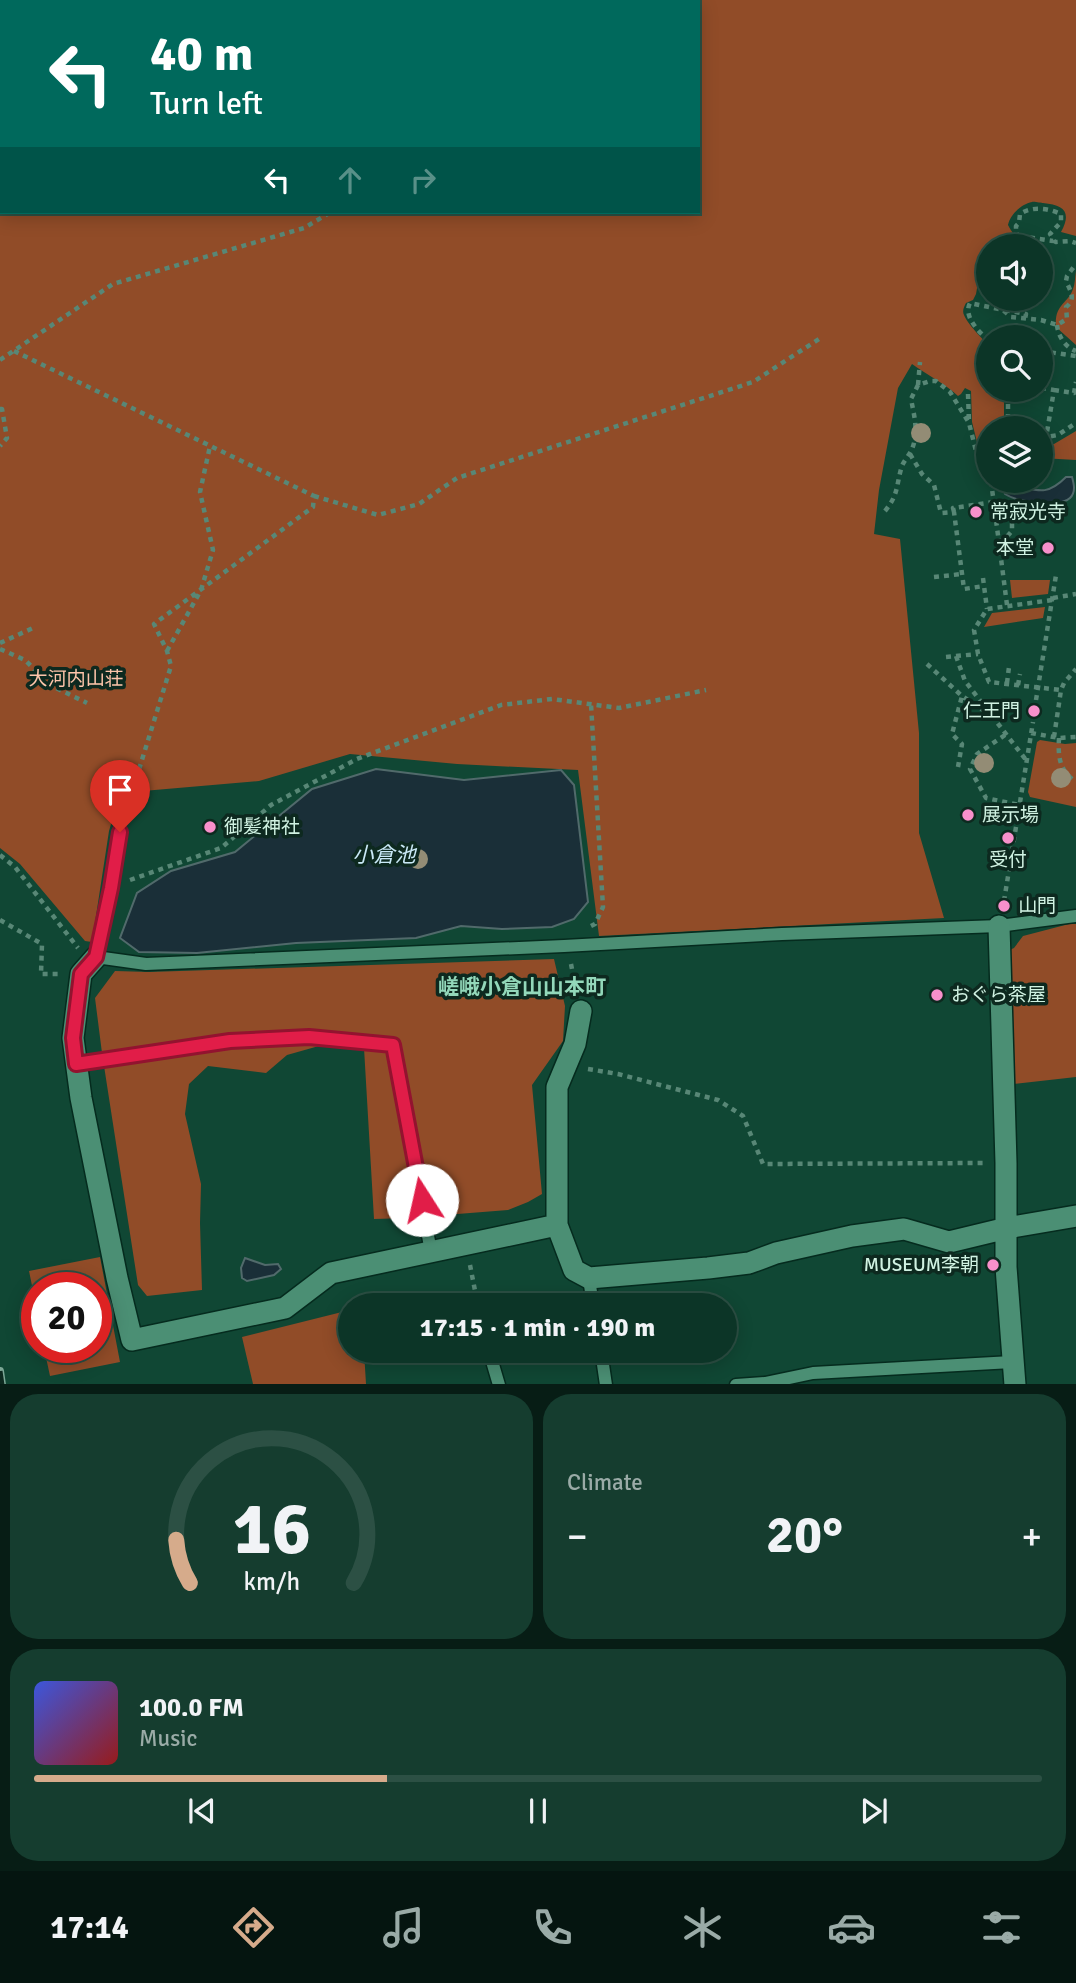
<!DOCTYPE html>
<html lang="en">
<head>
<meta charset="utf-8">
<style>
	:root { --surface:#0c3527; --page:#153d2f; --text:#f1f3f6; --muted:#9aaba7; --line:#2c5044; --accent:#d6ab8b }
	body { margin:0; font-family:Signika,"Noto Sans JP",sans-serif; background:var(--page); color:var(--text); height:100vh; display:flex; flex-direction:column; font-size:26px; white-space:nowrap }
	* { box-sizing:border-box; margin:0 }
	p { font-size:23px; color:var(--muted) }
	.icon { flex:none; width:38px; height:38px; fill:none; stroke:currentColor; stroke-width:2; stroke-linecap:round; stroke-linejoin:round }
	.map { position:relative; height:1384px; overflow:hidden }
	.details { display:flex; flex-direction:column; gap:10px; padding:10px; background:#071d15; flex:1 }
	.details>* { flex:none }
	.banner { position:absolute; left:0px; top:0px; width:700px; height:214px; box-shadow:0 4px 18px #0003,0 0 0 2px var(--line); background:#00695c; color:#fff; overflow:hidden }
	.buttons { position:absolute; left:976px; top:234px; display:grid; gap:14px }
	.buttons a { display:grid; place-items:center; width:77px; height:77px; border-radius:50%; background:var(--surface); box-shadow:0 4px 18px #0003,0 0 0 2px var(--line); font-size:35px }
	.speed { position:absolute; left:21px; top:1272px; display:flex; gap:14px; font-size:35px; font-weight:700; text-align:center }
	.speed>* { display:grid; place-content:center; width:91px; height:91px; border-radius:50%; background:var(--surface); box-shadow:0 4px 18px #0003,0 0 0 2px var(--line); line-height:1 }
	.speed .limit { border:10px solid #d22; background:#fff; color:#111 }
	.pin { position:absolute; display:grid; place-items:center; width:60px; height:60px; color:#fff; margin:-72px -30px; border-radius:50% 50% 50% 0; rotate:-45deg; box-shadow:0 0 7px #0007 }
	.pin .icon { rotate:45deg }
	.me { position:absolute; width:77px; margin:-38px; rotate:350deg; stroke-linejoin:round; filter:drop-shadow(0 0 5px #0008) }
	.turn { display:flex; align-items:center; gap:24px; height:147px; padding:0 35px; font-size:32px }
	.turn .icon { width:91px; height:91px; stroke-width:2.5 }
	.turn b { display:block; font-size:49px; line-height:60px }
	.lanes { display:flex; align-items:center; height:66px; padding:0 35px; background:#0003; justify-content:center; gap:35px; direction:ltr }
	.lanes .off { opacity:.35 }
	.big { font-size:52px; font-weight:700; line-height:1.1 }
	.details .widget { flex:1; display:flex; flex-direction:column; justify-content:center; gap:10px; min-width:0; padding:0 24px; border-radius:28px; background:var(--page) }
	.details .dial { align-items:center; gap:0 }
	.dial svg { height:182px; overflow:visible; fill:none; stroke:var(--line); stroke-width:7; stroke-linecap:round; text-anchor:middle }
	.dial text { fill:var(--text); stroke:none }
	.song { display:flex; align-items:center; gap:21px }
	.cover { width:84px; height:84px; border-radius:10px; background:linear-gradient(135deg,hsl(230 70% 55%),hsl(0 70% 35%)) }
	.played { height:7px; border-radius:4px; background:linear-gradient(90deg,var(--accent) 35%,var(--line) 35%) }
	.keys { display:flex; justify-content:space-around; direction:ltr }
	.heat { display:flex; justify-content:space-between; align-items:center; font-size:38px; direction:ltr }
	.details .tiles { flex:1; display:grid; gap:10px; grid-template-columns:1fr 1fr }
	.widget:last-child { grid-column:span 2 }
	.trip { position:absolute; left:338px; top:1293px; width:399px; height:70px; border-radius:35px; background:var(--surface); box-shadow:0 4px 18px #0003,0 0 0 2px var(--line); font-weight:700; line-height:70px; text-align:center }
	.menu { display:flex; height:112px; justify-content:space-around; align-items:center; background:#051510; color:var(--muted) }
	.menu .icon { width:49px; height:49px }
	.menu .current { color:var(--accent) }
	.menu b { font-size:32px; color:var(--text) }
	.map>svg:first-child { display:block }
	.green { fill:#914c28; fill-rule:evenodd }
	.water { fill:#1a2f38; stroke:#516a6b; stroke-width:2 }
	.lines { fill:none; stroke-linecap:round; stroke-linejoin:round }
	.service-casing { stroke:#052b1e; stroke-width:15 }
	.minor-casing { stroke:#052b1e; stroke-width:24 }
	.path { stroke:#588776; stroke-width:4.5; stroke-dasharray:5 5; stroke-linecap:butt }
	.service { stroke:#4b8f74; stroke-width:12 }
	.minor { stroke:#4b8f74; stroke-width:21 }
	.rail-casing { stroke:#7ca796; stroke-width:8 }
	.rail { stroke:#0d291f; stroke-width:5; stroke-dasharray:16; stroke-linecap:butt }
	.tree { fill:#938c75 }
	.route-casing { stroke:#92132f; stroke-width:18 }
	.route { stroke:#e11d48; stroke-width:12 }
	.poi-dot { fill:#f890cb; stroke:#0d291f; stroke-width:2.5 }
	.labels { text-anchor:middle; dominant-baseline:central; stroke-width:7; stroke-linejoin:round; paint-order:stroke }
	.poi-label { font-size:19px; fill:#d0f2e2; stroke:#0d291f; text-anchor:start }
	.park-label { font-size:19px; fill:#fec5aa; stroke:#0d291f }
	.water-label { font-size:21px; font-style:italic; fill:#cae9f7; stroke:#0d291f }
	.neighbourhood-label { font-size:21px; font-weight:bold; fill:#93d8ba; stroke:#0d291f }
</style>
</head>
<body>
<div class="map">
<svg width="1076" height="1385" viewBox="0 0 1076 1385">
	<rect width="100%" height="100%" fill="#104734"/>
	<path class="green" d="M 0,0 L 1076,0 L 1076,236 L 1061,232 C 1072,212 1064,205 1043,203 C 1042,203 1033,201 1032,202 C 1021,204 1010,215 1008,225 C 1012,234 1020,237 1014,247 L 989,247 L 989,277 L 979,277 L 976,294 L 973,300 L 966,303 C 964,307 962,311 964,315 C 967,323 982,339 989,345 L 989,390 L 1004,390 L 1004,429 L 989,429 L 989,451 L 980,454 L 972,422 L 971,391 L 965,388 L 961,394 L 958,396 C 944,383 927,375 912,364 L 898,388 L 879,490 L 874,534 L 900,539 L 919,733 L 919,833 L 944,918 L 599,936 L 578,770 L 457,764 L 350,754 L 259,781 L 120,793 L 109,831 L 92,942 L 85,941 L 20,864 L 0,848 ZM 2,2 L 698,2 L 698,212 L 2,212 Z
		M 1076,271 L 1076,345 L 1056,327 C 1054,304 1068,304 1073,289 C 1075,284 1075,277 1076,271 Z
		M 1076,431 L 1076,460 L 1041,458 L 1041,445 L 1054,444 Z
		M 1010,580 L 1050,580 L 1048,594 L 1012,598 Z
		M 1045,607 L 1043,618 L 984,627 L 992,613 Z
		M 1040,740 L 1065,744 L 1076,743 L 1076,807 L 1030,797 L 1028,792 L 1037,742 Z
		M 1069,924 L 1076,924 L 1076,1077 L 1013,1084 L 1005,952 L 1014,948 L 1023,936 Z
		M 554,959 L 565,1006 L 563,1041 L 532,1085 L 542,1194 L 528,1202 L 508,1210 L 407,1218 L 374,1219 L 364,1048 L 326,1044 L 287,1055 L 266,1073 L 208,1066 L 189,1084 L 185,1114 L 201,1184 L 200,1223 L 202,1290 L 147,1296 L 138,1285 L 102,1053 L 95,998 L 115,971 L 149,972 Z
		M 100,1257 L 120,1362 L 50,1376 L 44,1348 L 96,1348 L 96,1288 L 37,1288 L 37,1310 L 29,1271 Z
		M 350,1310 L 350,1351 L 364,1351 L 366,1384 L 253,1384 L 242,1337 Z"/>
	<path class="water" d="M 1066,477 L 1072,477 C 1074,484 1076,492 1070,498 C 1060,508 1017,502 1005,494 L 1003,486 L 1005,484 C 1033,486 1042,501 1066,477 Z
		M 376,769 L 464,780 L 561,770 L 574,785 L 588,902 L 574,919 L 552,927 L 502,929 L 461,926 L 416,938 L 296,943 L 197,953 L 139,952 L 120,938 L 137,893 L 171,871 L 235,852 L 312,789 Z
		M 245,1258 L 265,1265 L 278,1264 L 281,1269 L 274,1275 L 247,1281 L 242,1278 L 241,1268 Z"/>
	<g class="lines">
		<defs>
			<path id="service" d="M 120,832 L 111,888 L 96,957 L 146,964 L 564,946 L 782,934 L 999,926 L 1076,916
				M 76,1064 L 230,1041 L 309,1037 L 393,1045 L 431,1252
				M 589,1278 L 593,1306
				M 489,1351 L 499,1385
				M 601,1351 L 606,1385
				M 736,1385 L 765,1383 L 813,1373 L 1012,1362"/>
			<path id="minor" d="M 999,926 L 1006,1163 L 1006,1267 L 1015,1385
				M 96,957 L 81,974 L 73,1038 L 81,1098 L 117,1278 L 132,1340 L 285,1308 L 331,1273 L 557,1225
				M 581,1011 L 575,1044 L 557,1087 L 557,1225 L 574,1270 L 589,1278 L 708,1268 L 749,1263 L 776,1253 L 852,1236 L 904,1229 L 949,1242 L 1007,1228 L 1076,1216"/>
		</defs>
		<use href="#service" class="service-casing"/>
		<use href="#minor" class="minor-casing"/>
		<path class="path" d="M 581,2 L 584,0
			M 1020,236 L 1053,241
			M 1018,247 L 1020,242 L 1019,236 L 1016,233 L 1016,226 L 1019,223 L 1020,214 C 1032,206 1048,208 1061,214 L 1061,222 L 1050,234 L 1054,241 L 1056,242 L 1070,241 L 1076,243
			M 1005,310 L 1026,314 L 1025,319
			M 1014,312 L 1015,299
			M 1057,325 C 1058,336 1065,347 1076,351
			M 1013,338 L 1019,319
			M 989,341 C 978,331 963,316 970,303 L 1003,310 L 1011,317 L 1041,320 L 1057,325 L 1067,319 L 1066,307 C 1076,299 1071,292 1066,281 L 1067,276 L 1076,264
			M 14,351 L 314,496 L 313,507 L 154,624 L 167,651 L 171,666 L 124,818
			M 1041,351 L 1076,356
			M 0,360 L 113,284 L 304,228 L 331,212
			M 918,385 L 920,362
			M 1041,388 L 1054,390 L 1046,438
			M 1054,390 L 1074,393 L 1076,382
			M 968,394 L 969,422
			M 0,409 L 2,409 L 7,438 L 0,446
			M 1008,429 L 1008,390
			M 1041,438 L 1058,435 L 1076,423
			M 910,454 L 922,474 L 934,485 L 941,513 L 954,512 L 964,589 L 984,586
			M 989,454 L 989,465
			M 991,481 L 1007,605
			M 314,496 L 378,515 L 419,504 L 457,478 L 753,382 L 822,337
			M 885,511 C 898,495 896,488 901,469 C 903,461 909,456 912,449 C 919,432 914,415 911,399 L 918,385 L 930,381 L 936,381 L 950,392 L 969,423 L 978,459 L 988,454
			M 954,512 L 953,508 L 994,502
			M 999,541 L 1004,540 L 1012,531 L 1012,514 L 1028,513
			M 934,577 L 962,574
			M 983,578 L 987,609
			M 1053,598 L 1076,594
			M 1052,600 L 987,609 L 974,630 L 978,654 L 989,682 L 1061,690
			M 0,643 L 33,628
			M 0,649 L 25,660 L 50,685 L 87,703
			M 167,651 L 201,590 L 213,550 L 200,492 L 210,446
			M 956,656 L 965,681 L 1026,760
			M 946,657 L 978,654
			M 927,664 L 962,696 L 986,712
			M 1007,683 L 1009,667
			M 1018,685 L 1020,674
			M 1036,700 L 1056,575
			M 1031,733 L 1059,738 L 1076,737
			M 1005,735 L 977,754 L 970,769 L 986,798 L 1019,805
			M 1054,737 L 1061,690 L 1064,683 L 1076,669
			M 1059,738 C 1058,757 1059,770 1076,782
			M 958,767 L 962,744 L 952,734 L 962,696
			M 1017,818 L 1036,821
			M 0,855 L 15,867 L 78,948
			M 130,880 L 221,848 L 271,805 L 357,759 L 501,705 L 552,699 L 619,708 L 706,690
			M 1004,901 L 1033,722
			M 0,920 L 42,944 L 41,974 L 59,974
			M 591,926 L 595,924 L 603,907 L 591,704
			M 571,964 L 576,990
			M 588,1069 L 618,1074 L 718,1100 L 743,1116 L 763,1164 L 984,1163
			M 470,1265 L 478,1306"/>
		<use href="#service" class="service"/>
		<use href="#minor" class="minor"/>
		<defs>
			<path id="rail" d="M 30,2 L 31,0
				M 0,56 L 2,53
				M 0,1371 L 2,1385"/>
		</defs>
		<use href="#rail" class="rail-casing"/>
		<use href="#rail" class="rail"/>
	</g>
	<g class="tree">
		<circle cx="921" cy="433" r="10"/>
		<circle cx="984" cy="763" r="10"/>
		<circle cx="1061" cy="778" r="10"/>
		<circle cx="418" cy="859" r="10"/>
	</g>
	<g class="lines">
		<defs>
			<path id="route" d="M 120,832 L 111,888 L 96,957 L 81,974 L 73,1038 L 76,1064 L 230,1041 L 309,1037 L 393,1045 L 422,1200"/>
		</defs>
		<use href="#route" class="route-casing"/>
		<use href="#route" class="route"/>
	</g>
	<g class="poi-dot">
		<circle cx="976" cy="512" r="7"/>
		<circle cx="1048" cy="548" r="7"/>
		<circle cx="1034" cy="711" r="7"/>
		<circle cx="968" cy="815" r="7"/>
		<circle cx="210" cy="827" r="7"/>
		<circle cx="1008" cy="838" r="7"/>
		<circle cx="1004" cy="906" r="7"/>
		<circle cx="937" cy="995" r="7"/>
		<circle cx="993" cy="1265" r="7"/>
	</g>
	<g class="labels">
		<g class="poi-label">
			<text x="990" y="512">常寂光寺</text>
			<text x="1034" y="548" text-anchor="end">本堂</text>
			<text x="1020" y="711" text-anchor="end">仁王門</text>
			<text x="982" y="815">展示場</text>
			<text x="224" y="827">御髪神社</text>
			<text x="1008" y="860" text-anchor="middle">受付</text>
			<text x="1018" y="906">山門</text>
			<text x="951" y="995">おぐら茶屋</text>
			<text x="979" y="1265" text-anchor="end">MUSEUM李朝</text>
		</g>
		<g class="park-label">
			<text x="76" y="679">大河内山荘</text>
		</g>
		<g class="water-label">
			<text x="384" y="855">小倉池</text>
		</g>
		<g class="neighbourhood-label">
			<text x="522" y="987">嵯峨小倉山山本町</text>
		</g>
	</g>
</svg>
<div class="buttons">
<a><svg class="icon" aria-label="sound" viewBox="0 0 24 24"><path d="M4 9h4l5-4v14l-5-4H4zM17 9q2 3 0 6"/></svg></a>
<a><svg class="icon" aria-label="search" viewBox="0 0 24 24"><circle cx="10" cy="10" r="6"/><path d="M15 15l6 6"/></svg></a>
<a><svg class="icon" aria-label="layers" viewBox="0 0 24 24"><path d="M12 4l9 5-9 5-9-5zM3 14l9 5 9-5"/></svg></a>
</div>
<div class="speed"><div class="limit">20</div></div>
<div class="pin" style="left:120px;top:832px;background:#d93025"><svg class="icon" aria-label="arrive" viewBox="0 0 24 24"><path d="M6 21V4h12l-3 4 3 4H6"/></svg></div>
<svg class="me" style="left:422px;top:1200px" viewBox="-20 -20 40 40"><circle r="19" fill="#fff"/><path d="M0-13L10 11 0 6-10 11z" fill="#e11d48"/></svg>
<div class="trip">17:15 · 1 min · 190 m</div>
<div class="banner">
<div class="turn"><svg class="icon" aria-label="left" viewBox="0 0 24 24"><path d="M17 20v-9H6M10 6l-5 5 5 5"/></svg><div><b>40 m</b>Turn left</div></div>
<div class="lanes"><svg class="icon" aria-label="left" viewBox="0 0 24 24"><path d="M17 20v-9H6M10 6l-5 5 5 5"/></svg><svg class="icon off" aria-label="ahead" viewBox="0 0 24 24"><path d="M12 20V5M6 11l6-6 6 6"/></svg><svg class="icon off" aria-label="right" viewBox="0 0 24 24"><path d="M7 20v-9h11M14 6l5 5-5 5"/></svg></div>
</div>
</div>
<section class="details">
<div class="tiles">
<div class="widget dial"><svg viewBox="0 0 100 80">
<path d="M14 69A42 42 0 1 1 86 69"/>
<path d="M14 69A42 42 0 0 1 8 50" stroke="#d6ab8b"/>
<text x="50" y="56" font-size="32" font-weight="700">16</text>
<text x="50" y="72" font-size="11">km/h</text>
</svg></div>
<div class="widget"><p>Climate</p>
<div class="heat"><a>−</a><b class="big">20°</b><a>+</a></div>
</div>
<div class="widget">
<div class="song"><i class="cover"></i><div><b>100.0 FM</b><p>Music</p></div></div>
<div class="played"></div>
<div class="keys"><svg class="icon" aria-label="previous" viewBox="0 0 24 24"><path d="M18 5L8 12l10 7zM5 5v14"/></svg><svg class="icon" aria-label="pause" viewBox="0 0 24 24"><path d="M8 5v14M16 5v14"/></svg><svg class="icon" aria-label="next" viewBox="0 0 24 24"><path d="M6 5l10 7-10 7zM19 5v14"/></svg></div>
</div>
</div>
</section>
<nav class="menu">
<b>17:14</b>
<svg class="icon current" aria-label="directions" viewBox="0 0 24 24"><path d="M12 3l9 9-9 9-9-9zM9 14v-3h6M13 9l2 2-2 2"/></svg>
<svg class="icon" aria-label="music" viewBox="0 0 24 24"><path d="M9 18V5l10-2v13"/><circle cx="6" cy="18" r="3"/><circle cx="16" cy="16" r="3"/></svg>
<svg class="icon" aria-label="phone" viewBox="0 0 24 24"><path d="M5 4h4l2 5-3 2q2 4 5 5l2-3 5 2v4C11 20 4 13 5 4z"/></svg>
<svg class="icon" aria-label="climate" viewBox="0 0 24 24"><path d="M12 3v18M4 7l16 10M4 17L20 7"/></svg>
<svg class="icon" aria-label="car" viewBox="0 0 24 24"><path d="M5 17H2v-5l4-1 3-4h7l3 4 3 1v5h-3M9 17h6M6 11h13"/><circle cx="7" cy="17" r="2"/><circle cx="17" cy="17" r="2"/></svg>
<svg class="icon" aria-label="filters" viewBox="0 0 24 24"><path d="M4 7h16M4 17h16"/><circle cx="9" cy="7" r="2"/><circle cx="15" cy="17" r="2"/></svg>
</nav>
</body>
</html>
